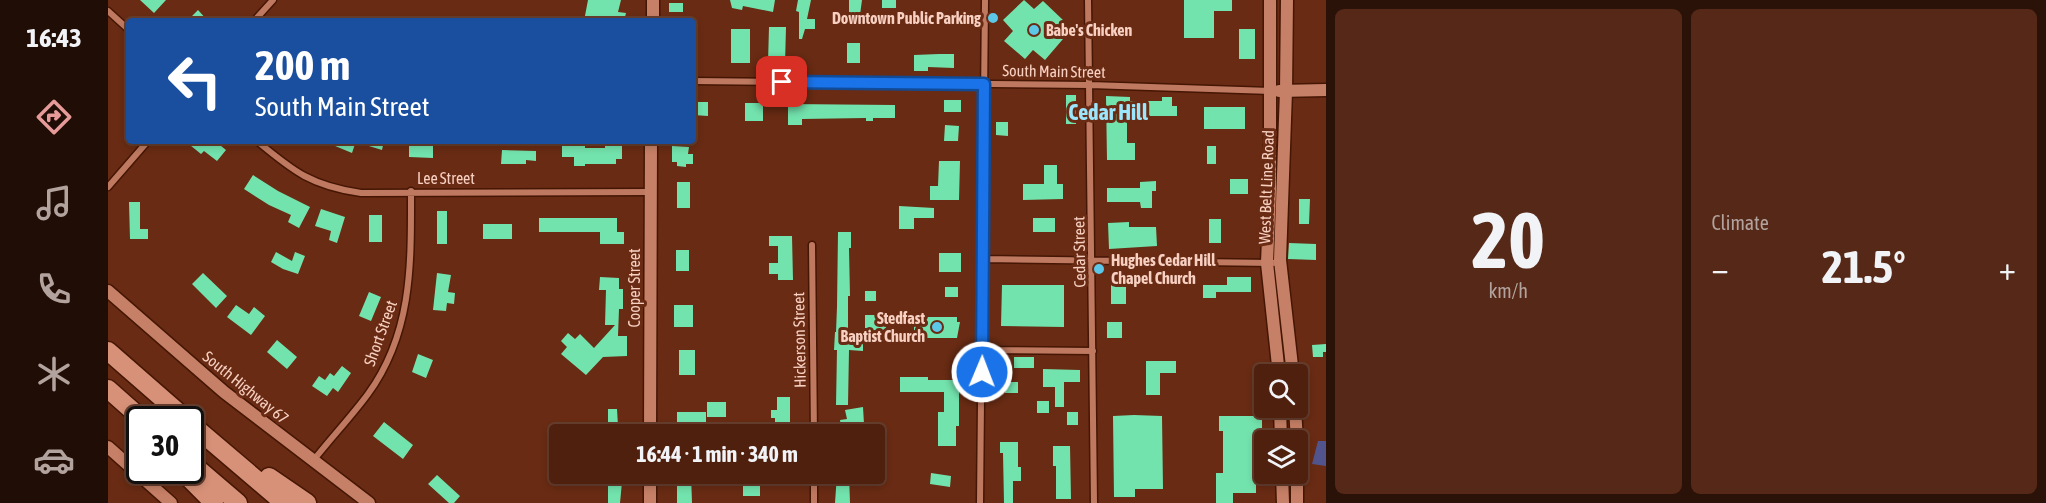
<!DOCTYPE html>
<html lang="en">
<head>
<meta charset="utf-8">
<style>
	:root { --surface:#4f200e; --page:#552817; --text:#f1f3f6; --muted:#b3a39e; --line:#663e2e; --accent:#e69b98 }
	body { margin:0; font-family:"Asap Condensed",sans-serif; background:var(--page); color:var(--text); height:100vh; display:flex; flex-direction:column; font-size:22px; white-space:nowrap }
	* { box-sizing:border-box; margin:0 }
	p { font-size:20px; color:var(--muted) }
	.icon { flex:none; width:33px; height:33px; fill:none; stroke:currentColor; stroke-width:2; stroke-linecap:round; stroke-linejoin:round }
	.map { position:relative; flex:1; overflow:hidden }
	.details { display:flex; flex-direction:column; gap:9px; padding:9px; background:#2b1208; width:720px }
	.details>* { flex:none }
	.top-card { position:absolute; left:18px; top:18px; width:570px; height:126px; border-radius:6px; box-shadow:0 3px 9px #0003,0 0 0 2px var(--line); background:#1a4fa0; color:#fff; overflow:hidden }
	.fabs { position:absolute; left:1146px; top:364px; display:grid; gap:12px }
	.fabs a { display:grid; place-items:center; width:54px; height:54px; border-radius:6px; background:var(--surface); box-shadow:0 3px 9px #0003,0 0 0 2px var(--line); font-size:30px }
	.speed { position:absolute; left:18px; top:406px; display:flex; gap:12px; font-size:30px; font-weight:700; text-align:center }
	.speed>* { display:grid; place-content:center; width:78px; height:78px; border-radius:50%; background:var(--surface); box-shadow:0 3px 9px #0003,0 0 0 2px var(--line); line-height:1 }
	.speed .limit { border:3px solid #111; border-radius:9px; background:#fff; color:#111 }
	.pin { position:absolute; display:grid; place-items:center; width:51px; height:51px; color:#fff; margin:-26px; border-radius:12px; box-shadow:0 3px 9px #0006 }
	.me { position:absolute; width:66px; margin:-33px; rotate:1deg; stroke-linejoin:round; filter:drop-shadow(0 0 4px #0008) }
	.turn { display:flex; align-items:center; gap:21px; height:126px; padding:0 30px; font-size:27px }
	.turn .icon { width:78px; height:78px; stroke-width:2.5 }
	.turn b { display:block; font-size:42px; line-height:51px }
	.big { font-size:45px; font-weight:700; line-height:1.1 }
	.details .card { flex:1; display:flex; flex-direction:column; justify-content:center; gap:9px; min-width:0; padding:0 21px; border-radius:9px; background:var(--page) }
	.details .dial { align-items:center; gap:0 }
	.dial b { font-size:78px; line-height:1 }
	.heat { display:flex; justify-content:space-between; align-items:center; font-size:33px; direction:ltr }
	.details .tiles { flex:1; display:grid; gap:9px; grid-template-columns:repeat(2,1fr) }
	.trip { position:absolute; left:441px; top:424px; width:336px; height:60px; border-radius:6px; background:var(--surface); box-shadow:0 3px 9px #0003,0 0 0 2px var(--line); font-weight:700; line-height:60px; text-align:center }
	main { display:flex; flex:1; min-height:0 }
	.menu { display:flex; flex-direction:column; width:108px; justify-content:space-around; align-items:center; background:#200d06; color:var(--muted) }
	.menu .icon { width:42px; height:42px }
	.menu .selected { color:var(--accent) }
	.menu b { font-size:27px; color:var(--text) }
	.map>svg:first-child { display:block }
	.green { fill:#52558d }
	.building { fill:#73e3ad }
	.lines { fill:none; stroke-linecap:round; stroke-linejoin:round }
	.street-casing { stroke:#451604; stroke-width:9 }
	.secondary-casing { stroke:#451604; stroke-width:15 }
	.highway-casing { stroke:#451604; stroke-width:21 }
	.street { stroke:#bf7960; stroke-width:6 }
	.secondary { stroke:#c68067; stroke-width:12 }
	.highway { stroke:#d79178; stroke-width:18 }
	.route-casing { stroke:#114b97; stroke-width:15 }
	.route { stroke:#1a73e8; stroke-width:10 }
	.poi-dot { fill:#5cc7e7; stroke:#692b13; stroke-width:2 }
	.labels { text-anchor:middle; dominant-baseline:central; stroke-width:6; stroke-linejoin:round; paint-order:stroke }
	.poi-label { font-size:16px; font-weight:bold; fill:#f7d0c2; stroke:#692b13; text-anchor:end }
	.street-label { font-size:16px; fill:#f7d0c2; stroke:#692b13 }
	.district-label { font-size:22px; font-weight:bold; fill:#9be5fd; stroke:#692b13 }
</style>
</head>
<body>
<main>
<nav class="menu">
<b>16:43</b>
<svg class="icon selected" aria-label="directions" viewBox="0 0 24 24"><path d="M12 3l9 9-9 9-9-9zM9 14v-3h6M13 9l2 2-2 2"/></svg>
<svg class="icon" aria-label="music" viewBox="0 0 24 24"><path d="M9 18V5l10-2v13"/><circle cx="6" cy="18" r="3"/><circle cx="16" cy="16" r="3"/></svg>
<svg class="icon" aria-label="phone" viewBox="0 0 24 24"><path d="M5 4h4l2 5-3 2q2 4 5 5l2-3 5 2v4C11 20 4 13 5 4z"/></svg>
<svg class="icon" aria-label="climate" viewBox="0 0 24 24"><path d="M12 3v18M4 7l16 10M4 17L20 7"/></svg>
<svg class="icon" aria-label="car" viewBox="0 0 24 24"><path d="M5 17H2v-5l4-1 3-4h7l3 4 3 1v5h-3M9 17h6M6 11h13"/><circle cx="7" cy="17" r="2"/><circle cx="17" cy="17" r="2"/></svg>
</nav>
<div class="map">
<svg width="1218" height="503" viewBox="0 0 1218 503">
	<rect width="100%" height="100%" fill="#692b13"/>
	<path class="green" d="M 1210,441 L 1218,441 L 1218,466 L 1204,464 Z"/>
	<path class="building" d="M 32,0 L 58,0 L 46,13 Z
		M 480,0 L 513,0 L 510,12 L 518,13 L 516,21 L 476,21 Z
		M 622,0 L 667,0 L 665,12 L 635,6 L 634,10 L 624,8 Z
		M 690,0 L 703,0 L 699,19 L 707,19 L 707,29 L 697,29 L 694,39 L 691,39 L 691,12 L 688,11 Z
		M 741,0 L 754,0 L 752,15 L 741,15 Z
		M 774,0 L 788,0 L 788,8 L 774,8 Z
		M 916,0 L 926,9 L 935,1 L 955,20 L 947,29 L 955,39 L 937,60 L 925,50 L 917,59 L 896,41 L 905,31 L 895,20 Z
		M 1076,0 L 1124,0 L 1124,11 L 1106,11 L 1106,38 L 1076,38 Z
		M 561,3 L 575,3 L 575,12 L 561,12 Z
		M 90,10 L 100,21 L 79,21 Z
		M 661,27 L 678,27 L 677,64 L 660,63 Z
		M 623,29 L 642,29 L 642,63 L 623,63 Z
		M 1131,29 L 1147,29 L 1147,59 L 1131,59 Z
		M 739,43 L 752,43 L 752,63 L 739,63 Z
		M 831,54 L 846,54 L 846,68 L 820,67 L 820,71 L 806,71 L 806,55 Z
		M 958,95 L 968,95 L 968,124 L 958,124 Z
		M 998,96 L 1022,97 L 1022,101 L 1054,101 L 1054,97 L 1064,97 L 1064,106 L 1069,106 L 1069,116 L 1019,116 L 1019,143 L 1027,143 L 1027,160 L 999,160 Z
		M 836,100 L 853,100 L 853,112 L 836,112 Z
		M 585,102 L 600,102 L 600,116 L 585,115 Z
		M 637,103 L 655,103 L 655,121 L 637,121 Z
		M 680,104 L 787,105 L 787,118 L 765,118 L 765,121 L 758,121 L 758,118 L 694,119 L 694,125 L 680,125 Z
		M 1096,107 L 1137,107 L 1137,129 L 1096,129 Z
		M 888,122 L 900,122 L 900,136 L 888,135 Z
		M 837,125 L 851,126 L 850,141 L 836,141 Z
		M 77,141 L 107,141 L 118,150 L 109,161 L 96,151 L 93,154 Z
		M 215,141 L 248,141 L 244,153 Z
		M 251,141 L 276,141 L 274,150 L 251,143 Z
		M 313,141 L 325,141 L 325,158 L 301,157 L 301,144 L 313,144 Z
		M 497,141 L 514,141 L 514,159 L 508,159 L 508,164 L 477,164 L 477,166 L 466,166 L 466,157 L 454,157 L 454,142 L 477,142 L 477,148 L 497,148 Z
		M 564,146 L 581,147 L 580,154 L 585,154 L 585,164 L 578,164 L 578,167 L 569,166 L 569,162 L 564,162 Z
		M 1099,146 L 1108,146 L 1108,164 L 1099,164 Z
		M 394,150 L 428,151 L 428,161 L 418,160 L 418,164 L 393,164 Z
		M 831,161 L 852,161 L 851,200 L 822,200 L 822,186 L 830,186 Z
		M 936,165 L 949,165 L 949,184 L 955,184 L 955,199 L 915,200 L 915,184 L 936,184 Z
		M 145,175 L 170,191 L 202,207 L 191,228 L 180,222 L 183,215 L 161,205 L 136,189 Z
		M 1122,179 L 1140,179 L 1140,194 L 1122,194 Z
		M 1048,181 L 1048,191 L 1044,191 L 1044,208 L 1033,208 L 1032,202 L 999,202 L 999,188 L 1032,188 L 1032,182 Z
		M 569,182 L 582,182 L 582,208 L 569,208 Z
		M 1191,199 L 1202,199 L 1201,224 L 1191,224 Z
		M 21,202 L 32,202 L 32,229 L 40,229 L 40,239 L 22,239 Z
		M 791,206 L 826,208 L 826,218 L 806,218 L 806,229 L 791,229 Z
		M 213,209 L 237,217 L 229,243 L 221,240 L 223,231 L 207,226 Z
		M 329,211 L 339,211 L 339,244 L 329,244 Z
		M 261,215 L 274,215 L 274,242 L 261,242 Z
		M 431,218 L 509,218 L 509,232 L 516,232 L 516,244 L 492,244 L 492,232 L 431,232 Z
		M 925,218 L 947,218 L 947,232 L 925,232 Z
		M 1101,219 L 1113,219 L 1113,243 L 1101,243 Z
		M 1021,222 L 1021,227 L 1048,227 L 1049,246 L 1001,249 L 1000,223 Z
		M 375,224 L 404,224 L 404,239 L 375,239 Z
		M 730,232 L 743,232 L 743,248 L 741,248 L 742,296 L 740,296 L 740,332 L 755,333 L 755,351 L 741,350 L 740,405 L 728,405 L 729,350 L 726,350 L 727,332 L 728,332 L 729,307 Z
		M 661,236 L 684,236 L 685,280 L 670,280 L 670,274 L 661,274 L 661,263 L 670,263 L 670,246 L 661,246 Z
		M 1181,243 L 1208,244 L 1208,260 L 1180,259 Z
		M 568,250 L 581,250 L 581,271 L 568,271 Z
		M 168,252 L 184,261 L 187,252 L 197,256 L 190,274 L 175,269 L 163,262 Z
		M 831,253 L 853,253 L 853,272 L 831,272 Z
		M 95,273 L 119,296 L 108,308 L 84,284 Z
		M 329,273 L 343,275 L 340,292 L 347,293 L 346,304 L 339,303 L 338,311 L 325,310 Z
		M 492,277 L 511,278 L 511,289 L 515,289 L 515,309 L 511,309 L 510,336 L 519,336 L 519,356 L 495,357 L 478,375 L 453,354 L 459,347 L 453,341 L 460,333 L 467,339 L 472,334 L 486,348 L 507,325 L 497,325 L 498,290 L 491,290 Z
		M 1119,277 L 1143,277 L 1143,292 L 1108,292 L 1108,298 L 1095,298 L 1095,285 L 1119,285 Z
		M 1003,283 L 1018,283 L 1018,304 L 1003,304 Z
		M 894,285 L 956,285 L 956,327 L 893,326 Z
		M 837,287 L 850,287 L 850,297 L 837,297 Z
		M 757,291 L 768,291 L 768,301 L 757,301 Z
		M 261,292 L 273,297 L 263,321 L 251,316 Z
		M 128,305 L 141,314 L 146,307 L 157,316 L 143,335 L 119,317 Z
		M 566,305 L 585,305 L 585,327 L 566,327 Z
		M 757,315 L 771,315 L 771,327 L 778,326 L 779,337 L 757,338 Z
		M 806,317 L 849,317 L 849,322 L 852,322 L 849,338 L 806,338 Z
		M 999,322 L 1014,322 L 1014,338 L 999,338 Z
		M 169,340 L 189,357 L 179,369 L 159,352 Z
		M 1218,344 L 1218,352 L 1215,352 L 1215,357 L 1205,357 L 1204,345 Z
		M 571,350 L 587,350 L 587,375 L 571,375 Z
		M 310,354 L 325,360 L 318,378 L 304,372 Z
		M 906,357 L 926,357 L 926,368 L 906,368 Z
		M 1038,361 L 1068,361 L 1068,373 L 1052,373 L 1052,395 L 1038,395 Z
		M 234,366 L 243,373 L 230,392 L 225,388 L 219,396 L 204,386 L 211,376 L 217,380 L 222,373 L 226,376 Z
		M 935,369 L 972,370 L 972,382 L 956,382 L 956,407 L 947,407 L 947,387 L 935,387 Z
		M 792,377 L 820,377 L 820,380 L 855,380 L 855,392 L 851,392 L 851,426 L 848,426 L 848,446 L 830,446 L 830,412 L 836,412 L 836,392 L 792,392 Z
		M 897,382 L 910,382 L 910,393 L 897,393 Z
		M 669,397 L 682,397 L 682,427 L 685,427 L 685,435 L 667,435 L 667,418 L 663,418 L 663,410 L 669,410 Z
		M 929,401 L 941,401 L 941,413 L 929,413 Z
		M 599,402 L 618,402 L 618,417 L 599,417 Z
		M 755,407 L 756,424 L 741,427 L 741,435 L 734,435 L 732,420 L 739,419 L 737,410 Z
		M 500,409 L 509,409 L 510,426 L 514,426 L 514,435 L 500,435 Z
		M 569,412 L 598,412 L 598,424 L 585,424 L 585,434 L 569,434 Z
		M 959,412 L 970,412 L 970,425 L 959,425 Z
		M 1026,415 L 1054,416 L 1055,489 L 1027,489 L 1027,497 L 1006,497 L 1005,416 Z
		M 1111,416 L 1154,416 L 1154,471 L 1148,471 L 1148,493 L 1125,493 L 1125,503 L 1108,503 L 1108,473 L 1115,473 L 1115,431 L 1111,431 Z
		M 276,422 L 305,445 L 295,459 L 265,436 Z
		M 892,442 L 910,442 L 910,467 L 913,467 L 913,481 L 905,481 L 905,503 L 896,503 L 895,453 L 892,453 Z
		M 945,446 L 962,446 L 963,499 L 948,499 L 948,466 L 945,466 Z
		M 823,473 L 843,476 L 842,487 L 822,484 Z
		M 569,474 L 583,474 L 584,503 L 569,503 Z
		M 635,474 L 652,474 L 652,496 L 635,496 Z
		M 729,474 L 741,474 L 742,503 L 727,503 Z
		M 329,475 L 352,496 L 346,503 L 341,503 L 320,484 Z
		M 500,482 L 514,482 L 512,503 L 500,503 Z"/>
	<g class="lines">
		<defs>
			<path id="street" d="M 980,0 L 986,503
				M 0,11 L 21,30
				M 146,21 L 165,0
				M 585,81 L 982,85 L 1163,91
				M 149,141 C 186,172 204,186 253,193 L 542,192
				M 0,187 L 40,141
				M 704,245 L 706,435
				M 875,259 L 1172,263
				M 875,350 L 985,351
				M 205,461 C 223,438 243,417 260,394 C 305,332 303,263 303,191
				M 706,474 L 706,503
				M 872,503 L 877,0"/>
			<path id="secondary" d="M 1162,0 L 1162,189 L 1159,263 L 1171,375
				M 1179,0 L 1178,91 L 1172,260 L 1185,375
				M 545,21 L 545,0
				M 1171,91 L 1218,90
				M 0,291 L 116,392 L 261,503
				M 1172,408 L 1173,441
				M 1187,408 L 1189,441
				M 542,435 L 543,141
				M 0,447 L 63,503
				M 1174,474 L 1175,503
				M 1189,474 L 1189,503
				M 542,503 L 542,474"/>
			<path id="highway" d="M 0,351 L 79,420
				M 0,389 L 35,420
				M 82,423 L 176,503
				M 82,462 L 130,503
				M 74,471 L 106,503
				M 161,477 L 199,503"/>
		</defs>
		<use href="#street" class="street-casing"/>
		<use href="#secondary" class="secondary-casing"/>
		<use href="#highway" class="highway-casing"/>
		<use href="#street" class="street"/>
		<use href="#secondary" class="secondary"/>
		<use href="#highway" class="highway"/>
	</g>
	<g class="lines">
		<defs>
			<path id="route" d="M 674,82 L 876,84 L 874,372"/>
		</defs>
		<use href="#route" class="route-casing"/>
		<use href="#route" class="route"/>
	</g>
	<g class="poi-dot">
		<circle cx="885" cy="18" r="6"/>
		<circle cx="926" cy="30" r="6"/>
		<circle cx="991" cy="269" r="6"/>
		<circle cx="829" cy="327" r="6"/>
	</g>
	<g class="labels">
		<g class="poi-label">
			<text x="873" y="18">Downtown Public Parking</text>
			<text x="938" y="30" text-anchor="start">Babe's Chicken</text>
			<text x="1003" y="260" text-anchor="start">Hughes Cedar Hill<tspan x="1003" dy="18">Chapel Church</tspan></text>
			<text x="817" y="318">Stedfast<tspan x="817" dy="18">Baptist Church</tspan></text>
		</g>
		<g class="street-label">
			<text transform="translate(946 71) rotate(1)">South Main Street</text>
			<text x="338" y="178">Lee Street</text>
			<text transform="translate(1158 187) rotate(-88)">West Belt Line Road</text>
			<text transform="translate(971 252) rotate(-91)">Cedar Street</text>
			<text transform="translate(526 288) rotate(-90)">Cooper Street</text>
			<text transform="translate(272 333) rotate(-70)">Short Street</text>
			<text transform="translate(691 340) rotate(-91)">Hickerson Street</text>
			<text transform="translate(138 387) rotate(39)">South Highway 67</text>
		</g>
		<g class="district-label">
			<text x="1000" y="112">Cedar Hill</text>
		</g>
	</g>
</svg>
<div class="fabs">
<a><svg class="icon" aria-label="search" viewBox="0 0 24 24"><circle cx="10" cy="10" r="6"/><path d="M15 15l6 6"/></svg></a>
<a><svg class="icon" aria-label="layers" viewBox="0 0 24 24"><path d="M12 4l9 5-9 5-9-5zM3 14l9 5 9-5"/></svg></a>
</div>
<div class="speed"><div class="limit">30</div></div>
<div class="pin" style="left:674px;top:82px;background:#d93025"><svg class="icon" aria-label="arrive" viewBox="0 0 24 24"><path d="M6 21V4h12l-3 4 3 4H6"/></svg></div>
<svg class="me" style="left:874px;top:372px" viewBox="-20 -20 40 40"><circle r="17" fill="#1a73e8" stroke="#fff" stroke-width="3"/><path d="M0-11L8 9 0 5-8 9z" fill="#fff"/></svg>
<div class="trip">16:44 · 1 min · 340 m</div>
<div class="top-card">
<div class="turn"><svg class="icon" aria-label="left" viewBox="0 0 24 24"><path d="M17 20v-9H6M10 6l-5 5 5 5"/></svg><div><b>200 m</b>South Main Street</div></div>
</div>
</div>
<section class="details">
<div class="tiles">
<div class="card dial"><b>20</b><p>km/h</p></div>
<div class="card"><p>Climate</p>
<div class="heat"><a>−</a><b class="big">21.5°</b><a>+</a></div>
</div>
</div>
</section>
</main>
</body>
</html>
